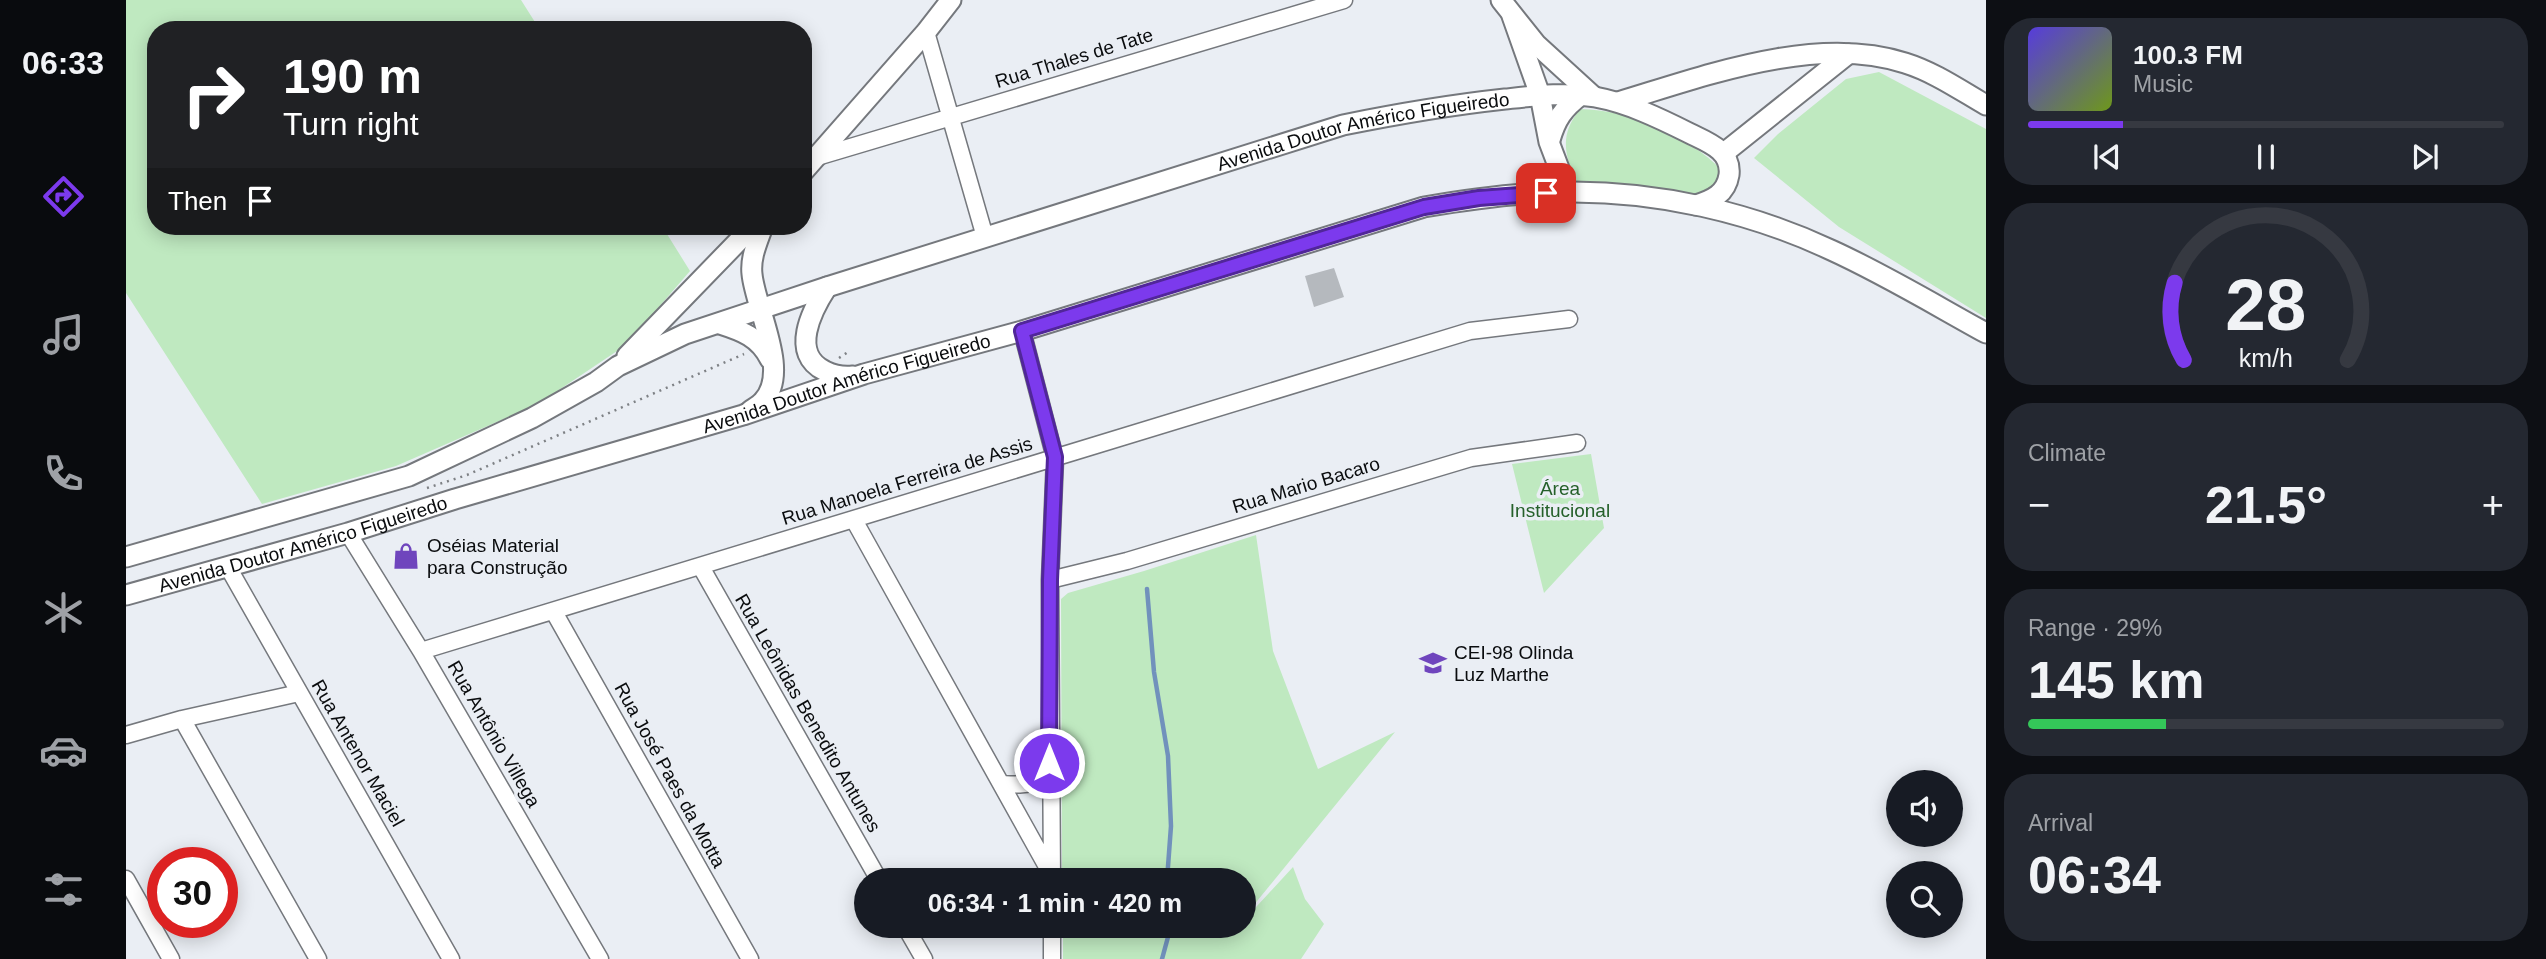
<!DOCTYPE html>
<html lang="en">
<head>
<meta charset="utf-8">
<style>
	:root { --surface:#171b24; --page:#242831; --text:#f1f3f6; --muted:#9ea1a6; --line:#363941; --accent:#7c3aed }
	body { margin:0; font-family:Helvetica,sans-serif; background:var(--page); color:var(--text); height:100vh; display:flex; flex-direction:column; font-size:26px; white-space:nowrap }
	* { box-sizing:border-box; margin:0 }
	p { font-size:23px; color:var(--muted) }
	.icon { flex:none; width:38px; height:38px; fill:none; stroke:currentColor; stroke-width:2; stroke-linecap:round; stroke-linejoin:round }
	.map { position:relative; flex:1; overflow:hidden }
	.panel { display:flex; flex-direction:column; gap:18px; padding:18px; background:#0d0f14; width:560px }
	.panel>* { flex:none }
	.top-card { position:absolute; left:21px; top:21px; width:665px; height:214px; border-radius:28px; box-shadow:0 4px 18px #0003; background:#202124; color:#fff; overflow:hidden }
	.fabs { position:absolute; left:1760px; top:770px; display:grid; gap:14px }
	.fabs a { display:grid; place-items:center; width:77px; height:77px; border-radius:50%; background:var(--surface); box-shadow:0 4px 18px #0003; font-size:35px }
	.speed { position:absolute; left:21px; top:847px; display:flex; gap:14px; font-size:35px; font-weight:700; text-align:center }
	.speed>* { display:grid; place-content:center; width:91px; height:91px; border-radius:50%; background:var(--surface); box-shadow:0 4px 18px #0003; line-height:1 }
	.speed .limit { border:10px solid #d22; background:#fff; color:#111 }
	.pin { position:absolute; display:grid; place-items:center; width:60px; height:60px; color:#fff; margin:-30px; border-radius:14px; box-shadow:0 4px 10px #0006 }
	.me { position:absolute; width:77px; margin:-38px; rotate:0deg; stroke-linejoin:round; filter:drop-shadow(0 0 5px #0008) }
	.turn { display:flex; align-items:center; gap:24px; height:147px; padding:0 21px; font-size:32px }
	.turn .icon { width:91px; height:91px; stroke-width:2.5 }
	.turn b { display:block; font-size:49px; line-height:60px }
	.then { display:flex; align-items:center; height:66px; padding:0 21px; background:#0003; gap:14px; font-size:26px }
	.big { font-size:52px; font-weight:600; line-height:1.1 }
	.panel .card { flex:1; display:flex; flex-direction:column; justify-content:center; gap:10px; min-width:0; padding:0 24px; border-radius:28px; background:var(--page) }
	.panel .dial { align-items:center; gap:0 }
	.dial svg { height:182px; overflow:visible; fill:none; stroke:var(--line); stroke-width:7; stroke-linecap:round; text-anchor:middle }
	.dial text { fill:var(--text); stroke:none }
	.song { display:flex; align-items:center; gap:21px }
	.cover { width:84px; height:84px; border-radius:10px; background:linear-gradient(135deg,hsl(250 70% 55%),hsl(80 70% 35%)) }
	.played { height:7px; border-radius:4px; background:linear-gradient(90deg,var(--accent) 20%,var(--line) 20%) }
	.keys { display:flex; justify-content:space-around; direction:ltr }
	.heat { display:flex; justify-content:space-between; align-items:center; font-size:38px; direction:ltr }
	.charge { height:10px; border-radius:5px; background:linear-gradient(90deg,#34c759 29%,var(--line) 0) }
	.trip { position:absolute; left:728px; top:868px; width:402px; height:70px; border-radius:35px; background:var(--surface); box-shadow:0 4px 18px #0003; font-weight:600; line-height:70px; text-align:center }
	main { display:flex; flex:1; min-height:0 }
	.dock { display:flex; flex-direction:column; width:126px; justify-content:space-around; align-items:center; background:#090b0e; color:var(--muted) }
	.dock .icon { width:49px; height:49px }
	.dock .current { color:var(--accent) }
	.dock b { font-size:32px; color:var(--text) }
	.map>svg:first-child { display:block }
	.green { fill:#bfe9c0 }
	.lines { fill:none; stroke-linecap:round; stroke-linejoin:round }
	.stream { stroke:#7191bc; stroke-width:4.5 }
	.building { fill:#b5b9be }
	.minor-casing { stroke:#75787d; stroke-width:19 }
	.major-casing { stroke:#75787d; stroke-width:23 }
	.path { stroke:#7e8185; stroke-width:2.5; stroke-dasharray:2 5; stroke-linecap:butt }
	.minor { stroke:#fff; stroke-width:16 }
	.major { stroke:#fff; stroke-width:19 }
	.route-casing { stroke:#51269a; stroke-width:18 }
	.route { stroke:#7c3aed; stroke-width:12 }
	.labels { text-anchor:middle; dominant-baseline:central; stroke-width:7; stroke-linejoin:round; paint-order:stroke }
	.street-label { font-size:19px; fill:#0a0c0e; stroke:#eaeef4 }
	.park-label { font-size:19px; fill:#25602a; stroke:#eaeef4 }
	.poi-label { font-size:19px; fill:#0a0c0e; stroke:#eaeef4; text-anchor:start }
</style>
</head>
<body>
<main>
<nav class="dock">
<b>06:33</b>
<svg class="icon current" aria-label="directions" viewBox="0 0 24 24"><path d="M12 3l9 9-9 9-9-9zM9 14v-3h6M13 9l2 2-2 2"/></svg>
<svg class="icon" aria-label="music" viewBox="0 0 24 24"><path d="M9 18V5l10-2v13"/><circle cx="6" cy="18" r="3"/><circle cx="16" cy="16" r="3"/></svg>
<svg class="icon" aria-label="phone" viewBox="0 0 24 24"><path d="M5 4h4l2 5-3 2q2 4 5 5l2-3 5 2v4C11 20 4 13 5 4z"/></svg>
<svg class="icon" aria-label="climate" viewBox="0 0 24 24"><path d="M12 3v18M4 7l16 10M4 17L20 7"/></svg>
<svg class="icon" aria-label="car" viewBox="0 0 24 24"><path d="M5 17H2v-5l4-1 3-4h7l3 4 3 1v5h-3M9 17h6M6 11h13"/><circle cx="7" cy="17" r="2"/><circle cx="17" cy="17" r="2"/></svg>
<svg class="icon" aria-label="filters" viewBox="0 0 24 24"><path d="M4 7h16M4 17h16"/><circle cx="9" cy="7" r="2"/><circle cx="15" cy="17" r="2"/></svg>
</nav>
<div class="map">
<svg width="1860" height="959" viewBox="0 0 1860 959">
	<rect width="100%" height="100%" fill="#eaeef4"/>
	<path class="green" d="M 0,0 L 395,0 L 414,30 L 30,30 L 30,226 L 536,226 L 564,271 L 500,345 L 412,404 L 270,466 L 136,504 L 0,293 Z
		M 1753,72 L 1860,129 L 1860,318 L 1713,227 L 1628,158 L 1652,134 L 1720,79 Z
		M 1454,109 C 1505,110 1561,135 1597,171 L 1586,195 L 1566,195 L 1513,185 L 1456,184 L 1449,180 C 1438,152 1434,134 1454,109 Z
		M 1465,454 L 1478,528 L 1418,593 L 1386,464 Z
		M 1130,535 L 1147,651 L 1192,769 L 1269,732 L 1118,917 L 1118,880 L 936,880 L 935,599 L 942,593 L 1018,571 Z
		M 1167,867 L 1179,899 L 1198,924 L 1175,959 L 937,959 L 937,926 L 1118,926 L 1118,920 Z"/>
	<g class="lines">
		<path class="stream" d="M 1021,589 L 1028,672 L 1042,756 L 1045,826 L 1041,880
			M 1036,959 L 1045,926"/>
	</g>
	<path class="building" d="M 1208,268 L 1218,297 L 1188,307 L 1179,276 Z"/>
	<g class="lines">
		<defs>
			<path id="minor" d="M 800,32 L 859,237
				M 691,157 L 1218,0
				M 896,331 L 929,458 L 924,580 L 926,880
				M 728,520 L 924,872
				M 222,533 L 295,651 L 474,959
				M 102,567 L 325,959
				M 575,567 L 753,880
				M 924,580 L 1001,561 L 1345,458 L 1451,443
				M 428,612 L 624,959
				M 295,651 L 1344,331 L 1443,319
				M 56,719 L 192,959
				M 0,735 L 56,719 L 173,693
				M 876,784 C 899,785 913,787 923,763
				M 0,879 L 45,959
				M 779,926 L 798,959
				M 926,926 L 926,959"/>
			<g id="major">
				<path d="M 1375,0 L 1410,44 L 1467,96"/>
				<path d="M 1386,16 L 1414,95 L 1423,142 L 1442,192"/>
				<path d="M 1492,102 C 1579,76 1689,34 1779,63 C 1808,72 1834,90 1860,105"/>
				<path d="M 1424,140 C 1430,119 1437,109 1455,95"/>
				<path d="M 1598,153 L 1722,54"/>
				<path d="M 677,172 L 800,32 L 825,0"/>
				<path d="M 701,287 C 686,310 663,354 699,371 C 707,375 718,377 727,376"/>
				<path d="M 594,324 C 616,331 633,337 644,359"/>
				<path d="M 501,356 L 627,226"/>
				<path d="M 624,411 C 628,408 634,405 637,401 C 665,372 629,308 626,274 C 624,257 632,241 637,226"/>
				<path id="s1" d="M 0,557 L 283,476 L 406,418 L 470,382 L 492,366 L 559,334 L 701,287 L 1217,125 C 1271,114 1324,105 1379,99 C 1408,96 1440,92 1469,97 C 1502,103 1533,118 1563,133 C 1581,142 1606,150 1603,175 C 1600,194 1586,200 1570,205"/>
				<path id="s2" d="M 0,595 L 222,533 L 329,499 L 617,415 L 738,374 L 896,331 L 1298,207 C 1345,199 1394,192 1441,192 C 1531,191 1624,212 1705,250 C 1758,274 1809,305 1860,333"/>
			</g>
		</defs>
		<use href="#minor" class="minor-casing"/>
		<use href="#major" class="major-casing"/>
		<path class="path" d="M 713,358 L 722,352
			M 301,488 L 341,475 L 618,354"/>
		<use href="#minor" class="minor"/>
		<use href="#major" class="major"/>
	</g>
	<g class="lines">
		<defs>
			<path id="route" d="M 923,763 L 924,580 L 929,457 L 896,331 L 1298,207 L 1353,198 L 1420,193"/>
		</defs>
		<use href="#route" class="route-casing"/>
		<use href="#route" class="route"/>
	</g>
	<defs>
		<symbol id="shop-bare" viewBox="-9 -9 18 18"><path d="M-5-2.5h2.3a2.7 3.5 0 0 1 5.4 0H5L5.5 6h-11ZM-1.5-2.5h3a1.5 2.3 0 0 0-3 0Z" fill="#6f45bd" stroke="#eaeef4" stroke-width="2.5" paint-order="stroke"/></symbol>
		<symbol id="school-bare" viewBox="-9 -9 18 18"><path d="M0-5L7-2L0 1L-7-2ZM-4 1L0 2.5L4 1V4Q0 6-4 4Z" fill="#6f45bd" stroke="#eaeef4" stroke-width="2.5" paint-order="stroke"/></symbol>
	</defs>
	<g fill-rule="evenodd">
		<use href="#shop-bare" x="261" y="537" width="38" height="38"/>
		<use href="#school-bare" x="1288" y="644" width="38" height="38"/>
	</g>
	<g class="labels">
		<g class="street-label">
			<text transform="translate(948 58) rotate(-17)">Rua Thales de Tate</text>
			<text stroke="none"><textPath href="#s1" startOffset="1314">Avenida Doutor Américo Figueiredo</textPath></text>
			<text stroke="none"><textPath href="#s2" startOffset="751">Avenida Doutor Américo Figueiredo</textPath></text>
			<text transform="translate(781 481) rotate(-17)">Rua Manoela Ferreira de Assis</text>
			<text transform="translate(1180 485) rotate(-17)">Rua Mario Bacaro</text>
			<text stroke="none"><textPath href="#s2" startOffset="184">Avenida Doutor Américo Figueiredo</textPath></text>
			<text transform="translate(682 713) rotate(60)">Rua Leônidas Benedito Antunes</text>
			<text transform="translate(368 734) rotate(60)">Rua Antônio Villega</text>
			<text transform="translate(232 753) rotate(60)">Rua Antenor Maciel</text>
			<text transform="translate(544 775) rotate(61)">Rua José Paes da Motta</text>
		</g>
		<g class="park-label">
			<text x="1434" y="488">Área<tspan x="1434" dy="22">Institucional</tspan></text>
		</g>
		<g class="poi-label">
			<text x="301" y="545">Oséias Material<tspan x="301" dy="22">para Construção</tspan></text>
			<text x="1328" y="652">CEI-98 Olinda<tspan x="1328" dy="22">Luz Marthe</tspan></text>
		</g>
	</g>
</svg>
<div class="fabs">
<a><svg class="icon" aria-label="sound" viewBox="0 0 24 24"><path d="M4 9h4l5-4v14l-5-4H4zM17 9q2 3 0 6"/></svg></a>
<a><svg class="icon" aria-label="search" viewBox="0 0 24 24"><circle cx="10" cy="10" r="6"/><path d="M15 15l6 6"/></svg></a>
</div>
<div class="speed"><div class="limit">30</div></div>
<div class="pin" style="left:1420px;top:193px;background:#d93025"><svg class="icon" aria-label="arrive" viewBox="0 0 24 24"><path d="M6 21V4h12l-3 4 3 4H6"/></svg></div>
<svg class="me" style="left:923px;top:763px" viewBox="-20 -20 40 40"><circle r="17" fill="#7c3aed" stroke="#fff" stroke-width="3"/><path d="M0-11L8 9 0 5-8 9z" fill="#fff"/></svg>
<div class="trip">06:34 · 1 min · 420 m</div>
<div class="top-card">
<div class="turn"><svg class="icon" aria-label="right" viewBox="0 0 24 24"><path d="M7 20v-9h11M14 6l5 5-5 5"/></svg><div><b>190 m</b>Turn right</div></div>
<div class="then">Then<svg class="icon" aria-label="arrive" viewBox="0 0 24 24"><path d="M6 21V4h12l-3 4 3 4H6"/></svg></div>
</div>
</div>
<section class="panel">
<div class="card">
<div class="song"><i class="cover"></i><div><b>100.3 FM</b><p>Music</p></div></div>
<div class="played"></div>
<div class="keys"><svg class="icon" aria-label="previous" viewBox="0 0 24 24"><path d="M18 5L8 12l10 7zM5 5v14"/></svg><svg class="icon" aria-label="pause" viewBox="0 0 24 24"><path d="M8 5v14M16 5v14"/></svg><svg class="icon" aria-label="next" viewBox="0 0 24 24"><path d="M6 5l10 7-10 7zM19 5v14"/></svg></div>
</div>
<div class="card dial"><svg viewBox="0 0 100 80">
<path d="M14 69A42 42 0 1 1 86 69"/>
<path d="M14 69A42 42 0 0 1 10 35" stroke="#7c3aed"/>
<text x="50" y="56" font-size="32" font-weight="700">28</text>
<text x="50" y="72" font-size="11">km/h</text>
</svg></div>
<div class="card"><p>Climate</p>
<div class="heat"><a>−</a><b class="big">21.5°</b><a>+</a></div>
</div>
<div class="card"><p>Range · 29%</p><b class="big">145 km</b><div class="charge"></div></div>
<div class="card"><p>Arrival</p><b class="big">06:34</b></div>
</section>
</main>
</body>
</html>
